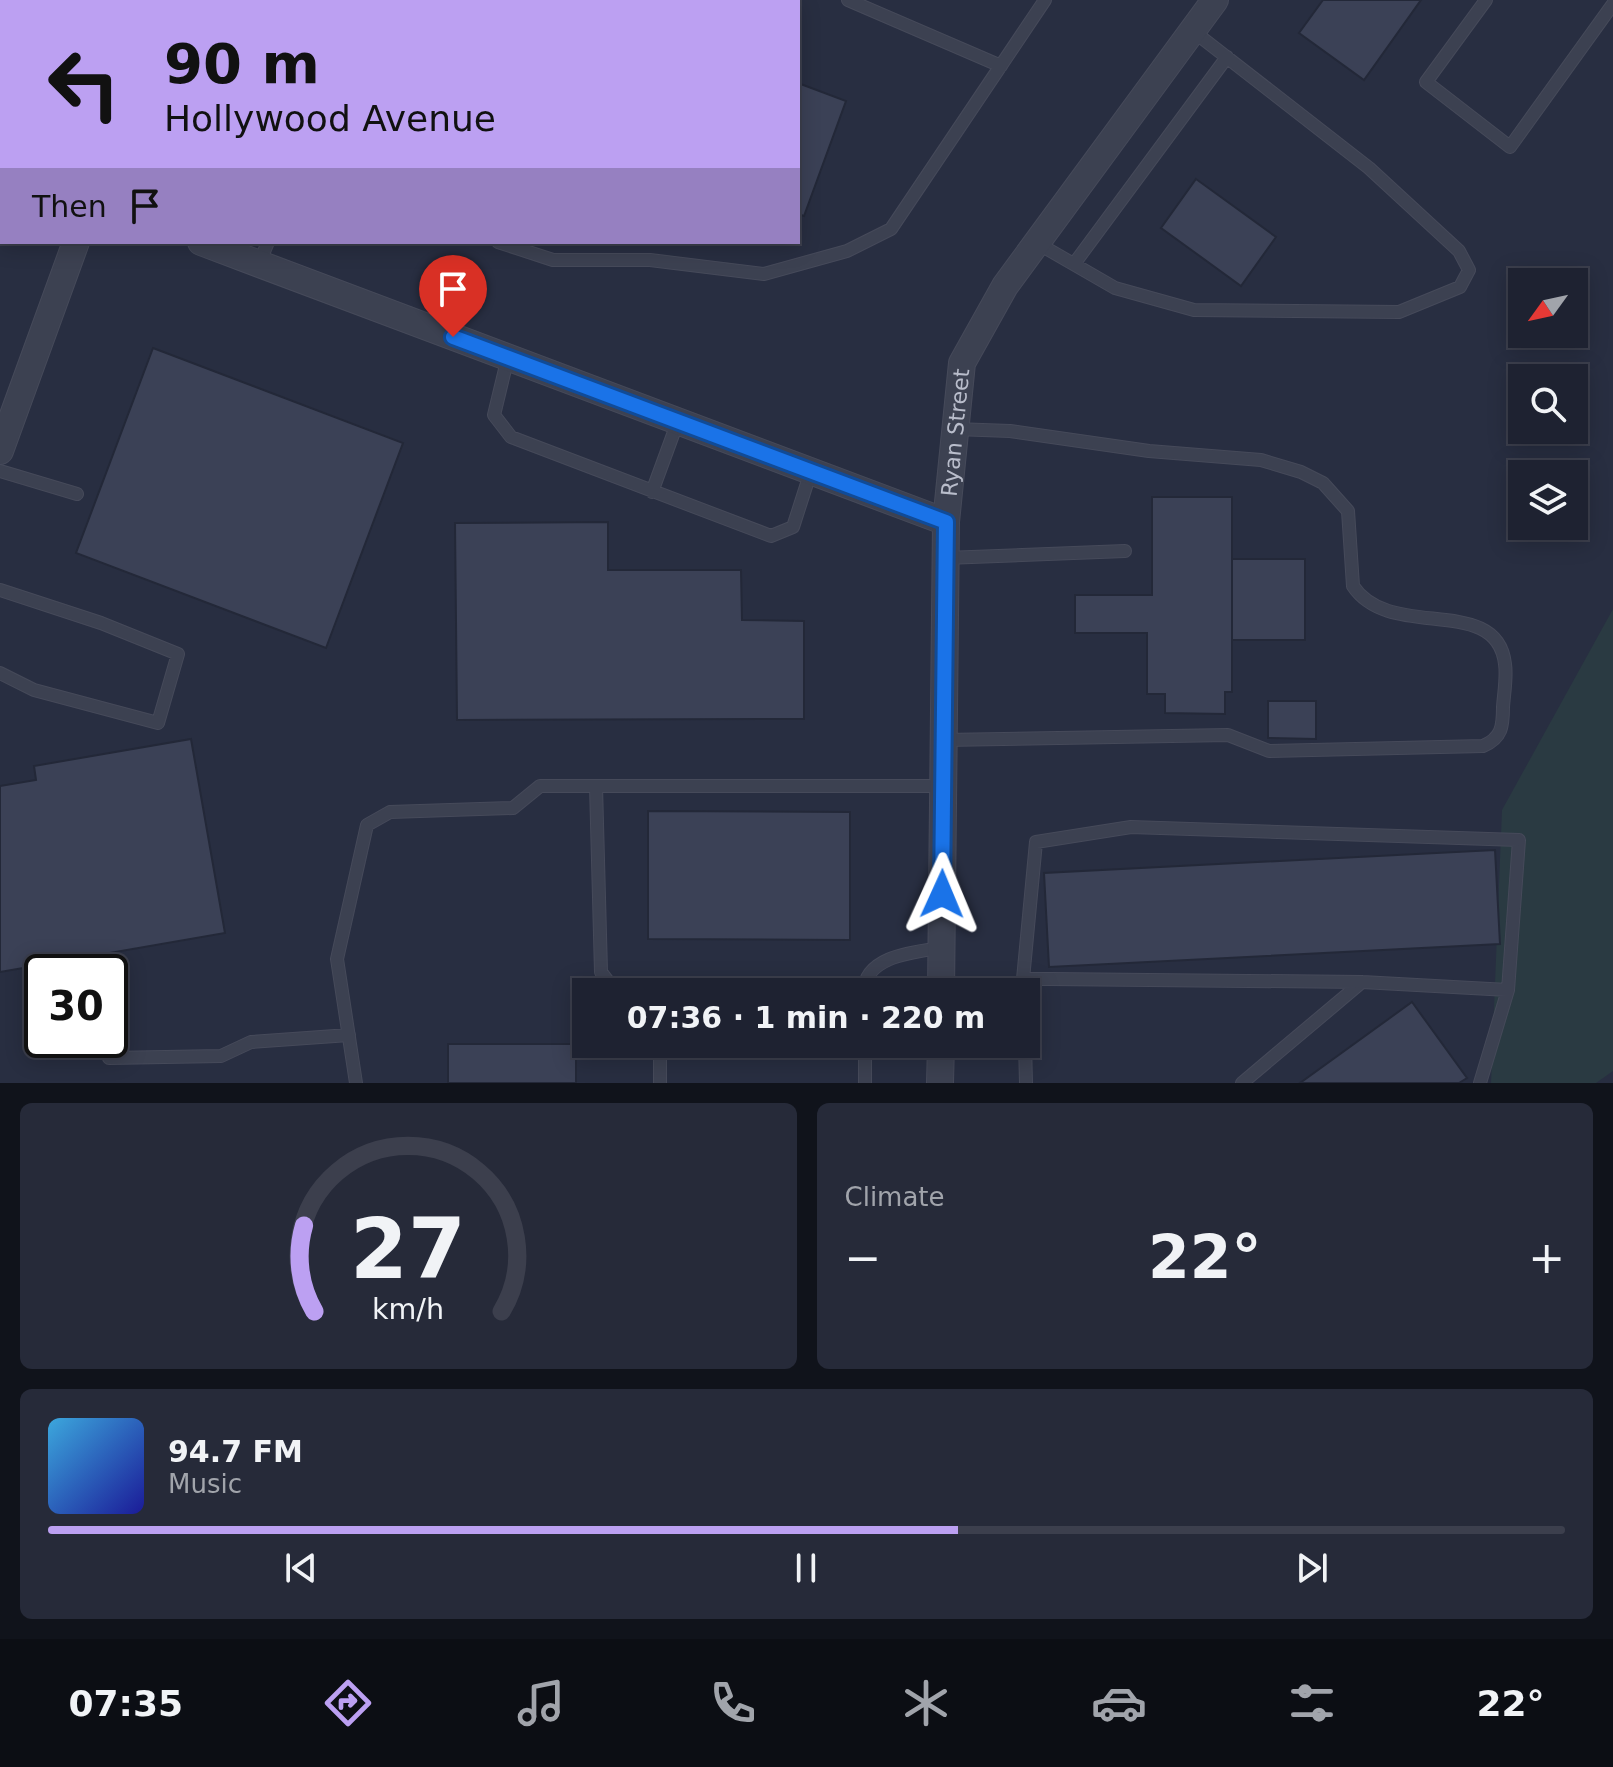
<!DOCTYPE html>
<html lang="en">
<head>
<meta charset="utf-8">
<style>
	:root { --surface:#1e2231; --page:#262a39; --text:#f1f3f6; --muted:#a1a4ab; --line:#3c3f4d; --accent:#bca0f2 }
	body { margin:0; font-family:"DejaVu Sans",sans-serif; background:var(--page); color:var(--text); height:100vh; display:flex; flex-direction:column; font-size:30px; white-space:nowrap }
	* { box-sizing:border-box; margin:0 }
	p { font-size:26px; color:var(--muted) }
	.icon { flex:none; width:44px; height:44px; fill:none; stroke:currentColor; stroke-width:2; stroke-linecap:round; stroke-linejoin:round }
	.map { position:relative; height:1083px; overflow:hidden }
	.panel { display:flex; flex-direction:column; gap:20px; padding:20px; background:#10131b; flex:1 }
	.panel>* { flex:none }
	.hud { position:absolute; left:0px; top:0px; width:800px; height:244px; box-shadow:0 4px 20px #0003,0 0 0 2px var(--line); background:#bca0f2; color:#111; overflow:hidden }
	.needle { width:52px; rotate:237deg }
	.tools { position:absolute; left:1508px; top:268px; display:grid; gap:16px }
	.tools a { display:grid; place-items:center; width:80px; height:80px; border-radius:0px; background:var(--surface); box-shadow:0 4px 20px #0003,0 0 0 2px var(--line); font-size:40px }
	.speed { position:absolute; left:24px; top:954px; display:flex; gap:16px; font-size:40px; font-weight:700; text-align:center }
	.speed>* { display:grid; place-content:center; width:104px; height:104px; border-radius:50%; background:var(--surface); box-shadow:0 4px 20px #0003,0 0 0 2px var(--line); line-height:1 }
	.speed .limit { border:4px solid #111; border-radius:12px; background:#fff; color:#111 }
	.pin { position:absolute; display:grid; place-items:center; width:68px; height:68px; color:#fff; margin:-82px -34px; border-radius:50% 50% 50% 0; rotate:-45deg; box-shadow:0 0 8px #0007 }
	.pin .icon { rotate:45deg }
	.me { position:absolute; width:88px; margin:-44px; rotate:1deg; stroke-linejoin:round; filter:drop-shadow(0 0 6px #0008) }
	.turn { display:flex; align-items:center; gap:28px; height:168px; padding:0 32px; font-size:36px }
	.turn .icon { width:104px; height:104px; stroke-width:2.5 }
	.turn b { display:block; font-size:56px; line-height:68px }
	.then { display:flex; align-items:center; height:76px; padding:0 32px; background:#0003; gap:16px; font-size:30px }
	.big { font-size:60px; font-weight:800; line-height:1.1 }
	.panel .card { flex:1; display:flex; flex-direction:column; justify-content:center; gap:12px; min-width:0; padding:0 28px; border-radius:12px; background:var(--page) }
	.panel .dial { align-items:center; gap:0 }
	.dial svg { height:208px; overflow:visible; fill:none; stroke:var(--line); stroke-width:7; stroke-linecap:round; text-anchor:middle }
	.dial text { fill:var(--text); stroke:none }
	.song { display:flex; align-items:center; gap:24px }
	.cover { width:96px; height:96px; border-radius:12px; background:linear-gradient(135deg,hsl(200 70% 55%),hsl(240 70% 35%)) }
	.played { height:8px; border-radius:4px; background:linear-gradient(90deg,var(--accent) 60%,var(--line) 60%) }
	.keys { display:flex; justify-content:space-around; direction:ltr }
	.heat { display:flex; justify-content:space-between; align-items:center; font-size:44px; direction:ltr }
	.panel .tiles { flex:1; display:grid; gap:20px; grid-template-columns:1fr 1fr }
	.card:last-child { grid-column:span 2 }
	.trip { position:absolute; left:572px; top:978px; width:468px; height:80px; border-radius:0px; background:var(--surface); box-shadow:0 4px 20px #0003,0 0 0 2px var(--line); font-weight:800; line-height:80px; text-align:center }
	.dock { display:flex; height:128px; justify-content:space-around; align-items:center; background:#0c0e14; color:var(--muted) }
	.dock .icon { width:56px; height:56px }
	.dock .active { color:var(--accent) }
	.dock b { font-size:36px; color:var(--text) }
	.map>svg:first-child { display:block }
	.green { fill:#2a3a42 }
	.building { fill:#3b4156; stroke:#232838; stroke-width:2 }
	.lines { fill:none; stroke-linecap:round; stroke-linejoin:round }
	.lane-casing { stroke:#464a5a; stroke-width:14 }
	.street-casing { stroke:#464a5a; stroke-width:28 }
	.lane { stroke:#3c4151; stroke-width:12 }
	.street { stroke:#3c4151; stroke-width:26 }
	.route-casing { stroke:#114b97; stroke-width:20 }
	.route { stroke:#1a73e8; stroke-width:14 }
	.labels { text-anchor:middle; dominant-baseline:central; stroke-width:8; stroke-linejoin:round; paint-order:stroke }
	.street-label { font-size:22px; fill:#b9bdcb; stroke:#212636 }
</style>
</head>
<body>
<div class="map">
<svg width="1613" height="1083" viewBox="0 0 1613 1083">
	<rect width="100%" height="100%" fill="#282e41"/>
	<path class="green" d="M 1613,609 L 1613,1071 L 1596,1083 L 1491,1083 L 1502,810 Z"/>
	<path class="building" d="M 424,0 L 573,0 L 579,2 L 424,2 Z
		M 1323,0 L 1421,0 L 1364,80 L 1299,33 Z
		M 798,83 L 846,101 L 804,216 L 798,214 Z
		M 1196,179 L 1276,237 L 1241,286 L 1161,228 Z
		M 153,348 L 403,443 L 326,648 L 76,553 Z
		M 1152,497 L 1232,497 L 1232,692 L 1225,692 L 1225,714 L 1165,713 L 1165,694 L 1147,694 L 1147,633 L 1075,633 L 1075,595 L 1152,595 Z
		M 608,522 L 608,570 L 741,570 L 742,620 L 804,621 L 804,719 L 457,720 L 455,523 Z
		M 1232,559 L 1305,559 L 1305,640 L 1232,640 Z
		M 1268,701 L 1316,701 L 1316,739 L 1268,738 Z
		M 191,739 L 225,933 L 0,972 L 0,786 L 36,780 L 34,766 Z
		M 648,811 L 850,812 L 850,940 L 648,939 Z
		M 1495,850 L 1500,944 L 1049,967 L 1044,873 Z
		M 1412,1002 L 1467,1078 L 1459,1083 L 1300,1083 Z
		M 448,1044 L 576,1044 L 576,1083 L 448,1083 Z"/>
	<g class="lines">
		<defs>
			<path id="lane" d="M 19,0 L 22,2
				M 848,0 L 1001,66
				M 1486,0 L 1426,82 L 1510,147 L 1613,4
				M 303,2 L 304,0
				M 0,70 L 2,73
				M 498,242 L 553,260 L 650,260 L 764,274 L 847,251 L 891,229 L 1045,0
				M 1037,243 L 1115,288 L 1194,310 L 1399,312 L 1460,287 L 1469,270 L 1459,251 L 1369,168 L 1193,31
				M 259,264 L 268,242
				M 1074,264 L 1227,57
				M 508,357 L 494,415 L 511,437 L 771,536 L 793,527 L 811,471
				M 0,471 L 77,494
				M 652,492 L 678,421
				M 945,558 L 1125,551
				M 0,590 L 101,623 L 178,654 L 158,723 L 34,690 L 0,673
				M 944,740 L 1228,735 L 1269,751 L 1483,746 C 1502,738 1503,726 1503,707 C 1504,693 1507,677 1505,664 C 1497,593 1390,642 1353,586 L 1348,511 L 1323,483 L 1301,472 L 1261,460 L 1149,451 L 1010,431 L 955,429
				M 596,786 L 601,972 L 616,992
				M 1023,979 L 1036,842 L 1131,827 L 1519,840 L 1508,990
				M 864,992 C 864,956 914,952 941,948
				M 1024,992 L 1023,979 L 1050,979 L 1362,982 L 1508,990 L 1480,1083
				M 656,1044 L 660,1048 L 660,1083
				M 865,1044 L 865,1083
				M 1025,1044 L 1026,1083
				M 109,1058 L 221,1056 L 251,1042 L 349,1035
				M 356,1083 L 337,959 L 367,825 L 390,812 L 513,808 L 540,786 L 943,786
				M 1242,1083 L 1362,982"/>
			<g id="street">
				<path d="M 0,136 L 2,139"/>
				<path d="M 201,242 L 946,522"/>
				<path d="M 0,451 L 76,242"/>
				<path id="s1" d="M 941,992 L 946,522 L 962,363 L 1005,286 L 1215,0"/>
				<path d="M 940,1083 L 941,1044"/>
			</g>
		</defs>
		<use href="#lane" class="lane-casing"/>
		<use href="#street" class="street-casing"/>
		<use href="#lane" class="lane"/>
		<use href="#street" class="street"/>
	</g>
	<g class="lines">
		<defs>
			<path id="route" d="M 453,337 L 946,522 L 942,894"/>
		</defs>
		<use href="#route" class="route-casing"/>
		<use href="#route" class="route"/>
	</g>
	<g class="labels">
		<g class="street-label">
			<text stroke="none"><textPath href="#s1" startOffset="560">Ryan Street</textPath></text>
		</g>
	</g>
</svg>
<div class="tools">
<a><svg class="needle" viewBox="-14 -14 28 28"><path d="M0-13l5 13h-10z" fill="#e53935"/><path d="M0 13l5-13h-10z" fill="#a1a4ab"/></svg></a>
<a><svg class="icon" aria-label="search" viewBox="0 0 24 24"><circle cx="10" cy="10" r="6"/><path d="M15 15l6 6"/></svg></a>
<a><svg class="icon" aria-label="layers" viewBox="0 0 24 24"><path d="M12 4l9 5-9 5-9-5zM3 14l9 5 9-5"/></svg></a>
</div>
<div class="speed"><div class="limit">30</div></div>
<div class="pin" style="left:453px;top:337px;background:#d93025"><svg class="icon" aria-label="arrive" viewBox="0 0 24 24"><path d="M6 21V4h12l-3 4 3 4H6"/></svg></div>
<svg class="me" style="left:942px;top:894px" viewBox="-20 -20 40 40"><path d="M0-17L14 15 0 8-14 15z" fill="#1a73e8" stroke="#fff" stroke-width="4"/></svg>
<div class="trip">07:36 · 1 min · 220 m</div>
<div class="hud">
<div class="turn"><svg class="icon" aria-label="left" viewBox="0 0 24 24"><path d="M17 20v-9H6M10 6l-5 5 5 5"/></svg><div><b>90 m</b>Hollywood Avenue</div></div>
<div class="then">Then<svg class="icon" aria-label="arrive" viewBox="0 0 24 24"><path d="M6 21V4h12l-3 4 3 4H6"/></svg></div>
</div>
</div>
<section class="panel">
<div class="tiles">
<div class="card dial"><svg viewBox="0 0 100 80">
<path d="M14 69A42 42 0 1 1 86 69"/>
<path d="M14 69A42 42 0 0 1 10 36" stroke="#bca0f2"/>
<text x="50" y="56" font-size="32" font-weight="700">27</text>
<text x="50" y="72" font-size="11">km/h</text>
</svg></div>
<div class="card"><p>Climate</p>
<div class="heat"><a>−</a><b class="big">22°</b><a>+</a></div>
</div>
<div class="card">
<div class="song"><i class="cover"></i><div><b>94.7 FM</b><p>Music</p></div></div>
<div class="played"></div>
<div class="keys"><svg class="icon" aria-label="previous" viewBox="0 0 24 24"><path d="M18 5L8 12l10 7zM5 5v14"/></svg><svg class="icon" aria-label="pause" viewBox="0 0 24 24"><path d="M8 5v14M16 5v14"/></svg><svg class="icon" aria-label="next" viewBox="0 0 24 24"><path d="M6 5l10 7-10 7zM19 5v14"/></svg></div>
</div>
</div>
</section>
<nav class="dock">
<b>07:35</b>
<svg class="icon active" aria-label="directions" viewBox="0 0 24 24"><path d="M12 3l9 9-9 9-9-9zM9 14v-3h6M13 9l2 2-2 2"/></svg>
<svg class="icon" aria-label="music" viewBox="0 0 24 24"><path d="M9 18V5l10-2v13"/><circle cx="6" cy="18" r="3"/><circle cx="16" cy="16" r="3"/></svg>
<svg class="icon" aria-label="phone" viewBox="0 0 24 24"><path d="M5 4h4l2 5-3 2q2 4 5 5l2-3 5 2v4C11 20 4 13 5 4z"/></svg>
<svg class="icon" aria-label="climate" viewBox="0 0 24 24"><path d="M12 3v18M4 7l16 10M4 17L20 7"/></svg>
<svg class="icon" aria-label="car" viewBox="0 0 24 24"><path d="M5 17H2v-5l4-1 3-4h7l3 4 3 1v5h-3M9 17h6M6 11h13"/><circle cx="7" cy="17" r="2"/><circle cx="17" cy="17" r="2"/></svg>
<svg class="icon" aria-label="filters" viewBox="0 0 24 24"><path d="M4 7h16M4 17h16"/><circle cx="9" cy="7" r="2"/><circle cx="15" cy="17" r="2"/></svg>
<b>22°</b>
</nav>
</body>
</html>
